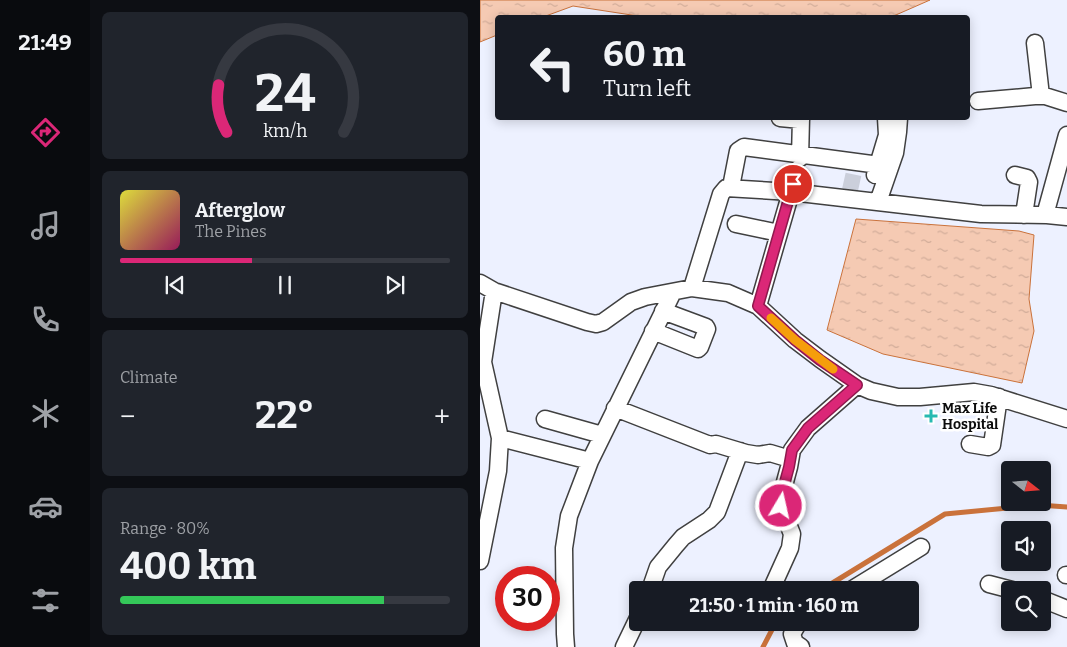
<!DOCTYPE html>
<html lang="en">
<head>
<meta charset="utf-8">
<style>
	:root { --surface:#171b24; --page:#20242c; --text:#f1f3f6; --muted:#9ea1a6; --line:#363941; --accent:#db2777 }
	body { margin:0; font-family:Bitter,serif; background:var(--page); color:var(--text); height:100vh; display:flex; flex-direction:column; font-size:19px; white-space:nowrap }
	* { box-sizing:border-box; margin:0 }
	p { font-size:16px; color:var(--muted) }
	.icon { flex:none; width:28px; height:28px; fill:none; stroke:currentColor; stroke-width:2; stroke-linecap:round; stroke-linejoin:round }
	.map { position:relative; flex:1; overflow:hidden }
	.sheet { display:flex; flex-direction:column; gap:12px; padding:12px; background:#0d0f14; width:390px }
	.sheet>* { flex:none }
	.hud { position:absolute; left:15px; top:15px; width:475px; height:105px; border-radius:5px; box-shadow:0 2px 12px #0003; background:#171b24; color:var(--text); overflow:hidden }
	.needle { width:32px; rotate:107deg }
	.buttons { position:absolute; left:521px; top:461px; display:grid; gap:10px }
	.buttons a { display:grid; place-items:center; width:50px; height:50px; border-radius:5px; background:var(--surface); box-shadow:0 2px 12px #0003; font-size:25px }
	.speed { position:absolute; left:15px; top:566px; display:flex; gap:10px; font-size:25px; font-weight:700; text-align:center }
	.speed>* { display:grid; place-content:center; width:65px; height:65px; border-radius:50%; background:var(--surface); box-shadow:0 2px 12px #0003; line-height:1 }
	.speed .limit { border:8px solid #d22; background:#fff; color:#111 }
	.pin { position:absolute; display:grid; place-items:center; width:42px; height:42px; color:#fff; margin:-21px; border:2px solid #fff; border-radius:50%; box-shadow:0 1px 5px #0007 }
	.me { position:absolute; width:55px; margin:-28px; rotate:9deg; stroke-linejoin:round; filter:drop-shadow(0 0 4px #0008) }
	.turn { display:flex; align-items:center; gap:18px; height:105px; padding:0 25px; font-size:22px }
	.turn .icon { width:65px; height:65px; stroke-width:2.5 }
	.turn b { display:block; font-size:35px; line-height:42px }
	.big { font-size:38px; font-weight:700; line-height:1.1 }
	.sheet .widget { flex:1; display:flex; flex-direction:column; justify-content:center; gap:8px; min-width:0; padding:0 18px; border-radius:8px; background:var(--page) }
	.sheet .dial { align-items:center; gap:0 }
	.dial svg { height:130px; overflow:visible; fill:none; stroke:var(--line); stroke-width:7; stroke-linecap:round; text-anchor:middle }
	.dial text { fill:var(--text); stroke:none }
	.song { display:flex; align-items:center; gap:15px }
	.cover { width:60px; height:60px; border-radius:8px; background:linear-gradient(135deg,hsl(60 70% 55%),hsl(330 70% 35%)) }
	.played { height:5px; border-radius:2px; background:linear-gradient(90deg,var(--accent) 40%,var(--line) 40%) }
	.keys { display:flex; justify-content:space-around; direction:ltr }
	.heat { display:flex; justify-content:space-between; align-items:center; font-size:28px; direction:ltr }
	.charge { height:8px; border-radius:4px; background:linear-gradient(90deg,#34c759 80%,var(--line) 0) }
	.trip { position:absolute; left:149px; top:581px; width:290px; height:50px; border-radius:5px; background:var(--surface); box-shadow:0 2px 12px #0003; font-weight:700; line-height:50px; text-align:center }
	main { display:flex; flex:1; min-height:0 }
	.menu { display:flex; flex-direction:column; width:90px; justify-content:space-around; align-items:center; background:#090b0e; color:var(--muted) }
	.menu .icon { width:35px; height:35px }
	.menu .active { color:var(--accent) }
	.menu b { font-size:22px; color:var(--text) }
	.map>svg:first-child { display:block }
	.water { fill:url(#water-ripples); stroke:#ca723b }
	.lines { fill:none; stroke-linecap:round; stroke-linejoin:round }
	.stream { stroke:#ca723b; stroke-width:5 }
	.street-tunnel { stroke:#cbcfdb; stroke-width:16; stroke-dasharray:16 8; stroke-linecap:butt }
	.street-casing { stroke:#404040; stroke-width:19 }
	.street { stroke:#fff; stroke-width:16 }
	.route-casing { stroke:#8e194d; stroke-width:12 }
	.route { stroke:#db2777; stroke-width:9 }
	.slow { stroke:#f59e0b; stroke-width:9 }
	.poi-dot { fill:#28bab1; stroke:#fff; stroke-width:2 }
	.labels { text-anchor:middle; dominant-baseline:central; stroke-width:5; stroke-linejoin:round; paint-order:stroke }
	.poi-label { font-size:14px; font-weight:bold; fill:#0d0d0d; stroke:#fff; text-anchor:start }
</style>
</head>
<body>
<main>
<nav class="menu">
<b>21:49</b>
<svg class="icon active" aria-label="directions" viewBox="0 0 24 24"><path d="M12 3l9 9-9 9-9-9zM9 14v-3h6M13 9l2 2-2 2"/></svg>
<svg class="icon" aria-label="music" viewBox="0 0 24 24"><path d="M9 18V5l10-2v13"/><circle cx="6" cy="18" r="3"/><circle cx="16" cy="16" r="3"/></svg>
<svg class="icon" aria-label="phone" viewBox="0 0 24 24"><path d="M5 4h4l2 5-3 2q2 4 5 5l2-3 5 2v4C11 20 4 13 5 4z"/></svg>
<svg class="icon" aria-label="climate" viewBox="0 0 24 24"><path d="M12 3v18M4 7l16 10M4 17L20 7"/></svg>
<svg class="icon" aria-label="car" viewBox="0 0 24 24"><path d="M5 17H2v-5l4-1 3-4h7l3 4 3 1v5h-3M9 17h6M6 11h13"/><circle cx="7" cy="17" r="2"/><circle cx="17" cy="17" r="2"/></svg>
<svg class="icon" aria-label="filters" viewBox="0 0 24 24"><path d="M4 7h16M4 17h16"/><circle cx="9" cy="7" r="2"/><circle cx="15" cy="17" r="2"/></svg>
</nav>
<section class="sheet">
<div class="widget dial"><svg viewBox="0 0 100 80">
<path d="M14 69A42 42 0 1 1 86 69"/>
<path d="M14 69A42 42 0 0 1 9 40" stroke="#db2777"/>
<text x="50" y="56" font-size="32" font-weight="700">24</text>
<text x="50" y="72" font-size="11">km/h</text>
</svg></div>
<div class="widget">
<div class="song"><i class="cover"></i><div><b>Afterglow</b><p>The Pines</p></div></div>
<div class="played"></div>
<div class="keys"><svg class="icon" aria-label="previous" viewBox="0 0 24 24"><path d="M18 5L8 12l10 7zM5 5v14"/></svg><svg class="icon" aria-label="pause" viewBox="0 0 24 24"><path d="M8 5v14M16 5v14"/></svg><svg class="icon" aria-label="next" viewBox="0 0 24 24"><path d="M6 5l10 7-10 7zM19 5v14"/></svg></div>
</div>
<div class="widget"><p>Climate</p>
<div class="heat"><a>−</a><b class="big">22°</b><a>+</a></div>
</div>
<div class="widget"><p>Range · 80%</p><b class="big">400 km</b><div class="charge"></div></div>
</section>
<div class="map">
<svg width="587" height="647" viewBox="0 0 587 647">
	<defs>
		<pattern id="water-ripples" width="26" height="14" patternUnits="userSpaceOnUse" patternTransform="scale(1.25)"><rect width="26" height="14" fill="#f5cab3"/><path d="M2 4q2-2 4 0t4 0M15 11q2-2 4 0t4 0" fill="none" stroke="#d1ac99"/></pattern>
	</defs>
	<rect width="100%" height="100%" fill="#edf1ff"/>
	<path class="water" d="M 0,0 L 450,0 L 409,18 L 171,18 L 93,6 L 63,17 L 18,18 L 17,35 L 0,42 Z
		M 376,219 L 539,231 L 554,235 L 549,299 L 554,331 L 542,383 L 403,354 L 347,330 Z"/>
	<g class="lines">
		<path class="stream" d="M 341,590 L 465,514 L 559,505 L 587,507
			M 283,647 L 296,622"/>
		<path class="street-tunnel" d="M 314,183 L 320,158
			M 370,190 L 374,172"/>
		<defs>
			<path id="street" d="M 555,43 L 561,96
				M 498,101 L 555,96 L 565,96 L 587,103
				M 300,118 L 321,120
				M 320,158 L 321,118
				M 395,175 L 407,135 L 406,118
				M 535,175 L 547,178 L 549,182 L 544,215
				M 251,187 L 258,151 L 264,147 L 399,165
				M 398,202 L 415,153 L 418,132 L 419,118
				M 565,215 L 587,135
				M 256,224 L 299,233
				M 0,283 L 14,291 L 107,322 L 116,324 L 123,322 L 151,302 L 165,297 L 212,288 L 248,293 L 278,306 L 315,340 L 340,359 L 377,385 L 391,391 L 418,397 L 440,397 L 494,392 L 511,395 L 587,419
				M 212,288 L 241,194 L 246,188 L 311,192 L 313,184
				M 278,306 L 311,192 L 501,214 L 567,215 L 587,217
				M 173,331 L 218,349 L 220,347 L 227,329 L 226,327 L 183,311
				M 135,408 L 230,445 L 236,444 L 266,453 L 278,455 L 290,453 L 310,459
				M 65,419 L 122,435
				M 20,438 L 110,461
				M 490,444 L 508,447 L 512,445 L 519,397
				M 0,561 L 18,471 L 20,438 L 3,362 L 14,291
				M 586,575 L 587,575
				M 509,584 L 532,590
				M 170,590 L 178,567 L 196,545 L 203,537 L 229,520 L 237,512 L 260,451
				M 291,590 L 310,548 L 312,534 L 301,506 L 302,493 L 309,467 L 312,450 L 328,428 L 377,385
				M 371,590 L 441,547
				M 562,599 L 587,609
				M 319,622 L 312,634 L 315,643 L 321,647
				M 86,647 L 85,634 L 84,548 L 89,516 L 110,461 L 193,292
				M 144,647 L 158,618"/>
		</defs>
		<use href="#street" class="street-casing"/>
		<use href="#street" class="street"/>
	</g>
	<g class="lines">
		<defs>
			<path id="route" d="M 301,506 L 302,493 L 309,467 L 312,450 L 328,428 L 377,385 L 340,360 L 315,340 L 278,306 L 313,184"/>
		</defs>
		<use href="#route" class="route-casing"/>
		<use href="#route" class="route"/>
		<path class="slow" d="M 291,318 L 315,340 L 353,369"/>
	</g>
	<path class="poi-dot" d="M448.5 408.5h5v5h5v5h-5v5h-5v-5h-5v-5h5z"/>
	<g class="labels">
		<g class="poi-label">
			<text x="462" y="408">Max Life<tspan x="462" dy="16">Hospital</tspan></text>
		</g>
	</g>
</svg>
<div class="buttons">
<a><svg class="needle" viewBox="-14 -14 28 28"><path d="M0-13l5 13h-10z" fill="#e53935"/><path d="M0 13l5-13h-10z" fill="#9ea1a6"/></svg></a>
<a><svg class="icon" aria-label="sound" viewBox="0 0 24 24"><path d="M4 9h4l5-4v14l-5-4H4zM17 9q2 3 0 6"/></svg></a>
<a><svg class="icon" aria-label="search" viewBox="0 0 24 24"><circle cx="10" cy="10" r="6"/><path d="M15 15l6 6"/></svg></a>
</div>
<div class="speed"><div class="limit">30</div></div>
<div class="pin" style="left:313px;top:184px;background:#d93025"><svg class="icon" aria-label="arrive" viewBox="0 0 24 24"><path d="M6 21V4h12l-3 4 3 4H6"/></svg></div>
<svg class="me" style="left:301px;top:506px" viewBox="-20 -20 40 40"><circle r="17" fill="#db2777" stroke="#fff" stroke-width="3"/><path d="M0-11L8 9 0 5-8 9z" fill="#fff"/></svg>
<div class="trip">21:50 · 1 min · 160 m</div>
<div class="hud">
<div class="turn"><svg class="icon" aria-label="left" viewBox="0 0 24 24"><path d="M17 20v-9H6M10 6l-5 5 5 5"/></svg><div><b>60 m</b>Turn left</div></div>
</div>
</div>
</main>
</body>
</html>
